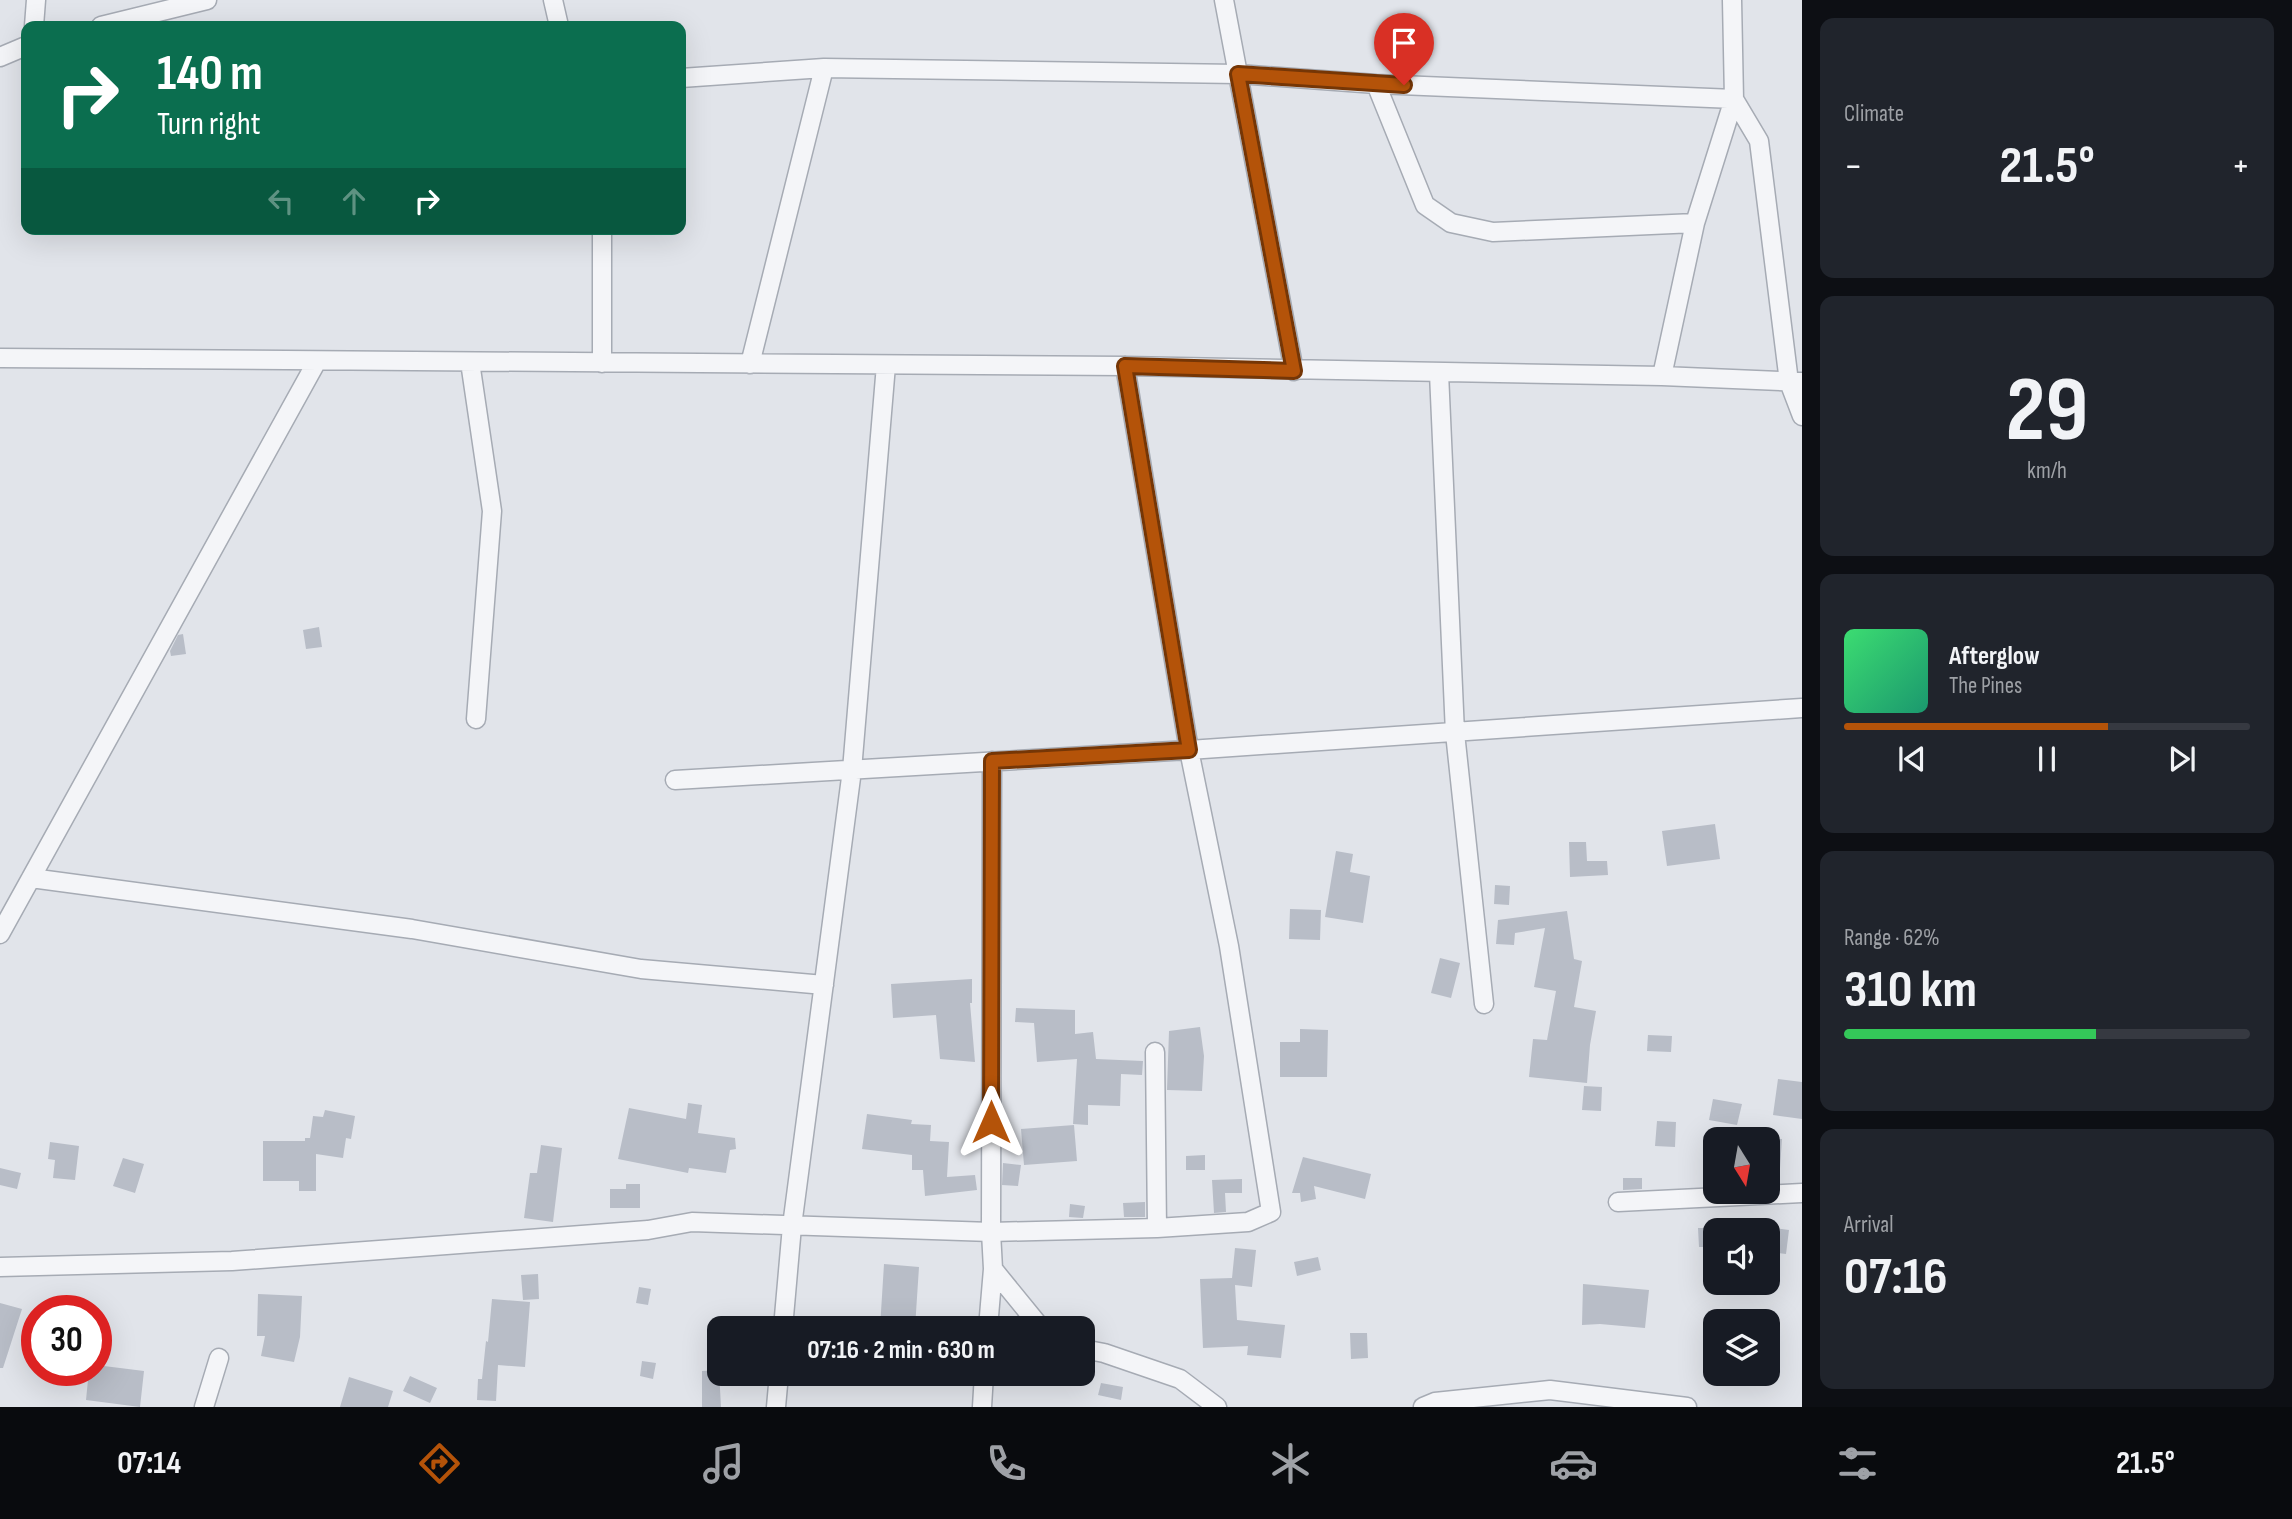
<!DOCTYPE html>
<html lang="en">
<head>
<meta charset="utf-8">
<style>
	:root { --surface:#171b24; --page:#20242c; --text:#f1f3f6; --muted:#9ea1a6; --line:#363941; --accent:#b45309 }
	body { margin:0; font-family:"Sofia Sans Condensed",sans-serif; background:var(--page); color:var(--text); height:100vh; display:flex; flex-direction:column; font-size:26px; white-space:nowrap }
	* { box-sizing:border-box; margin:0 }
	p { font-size:23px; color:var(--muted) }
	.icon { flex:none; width:38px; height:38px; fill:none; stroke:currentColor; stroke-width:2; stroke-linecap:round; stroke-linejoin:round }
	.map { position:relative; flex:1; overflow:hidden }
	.sheet { display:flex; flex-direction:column; gap:18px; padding:18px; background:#0d0f14; width:490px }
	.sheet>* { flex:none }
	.guide { position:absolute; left:21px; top:21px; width:665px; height:214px; border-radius:14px; box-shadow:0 7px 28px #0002; background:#0b6e4f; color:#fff; overflow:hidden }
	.needle { width:46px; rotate:169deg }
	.tools { position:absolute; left:1703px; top:1127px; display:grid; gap:14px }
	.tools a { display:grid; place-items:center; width:77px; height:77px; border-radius:14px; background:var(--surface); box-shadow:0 7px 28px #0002; font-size:35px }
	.speed { position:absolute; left:21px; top:1295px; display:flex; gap:14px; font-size:35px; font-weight:700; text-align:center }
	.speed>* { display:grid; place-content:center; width:91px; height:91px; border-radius:50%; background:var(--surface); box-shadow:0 7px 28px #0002; line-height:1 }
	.speed .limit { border:10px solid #d22; background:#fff; color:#111 }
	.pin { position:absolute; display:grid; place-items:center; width:60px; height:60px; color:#fff; margin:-72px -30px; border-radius:50% 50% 50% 0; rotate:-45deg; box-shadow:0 0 7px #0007 }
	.pin .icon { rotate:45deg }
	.me { position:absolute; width:77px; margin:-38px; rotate:0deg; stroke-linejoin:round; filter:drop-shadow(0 0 5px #0008) }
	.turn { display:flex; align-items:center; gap:24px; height:147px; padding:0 21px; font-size:32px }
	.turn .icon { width:91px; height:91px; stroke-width:2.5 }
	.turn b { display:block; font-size:49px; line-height:60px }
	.lanes { display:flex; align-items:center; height:66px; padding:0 21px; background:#0003; justify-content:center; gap:35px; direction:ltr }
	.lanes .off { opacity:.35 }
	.big { font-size:52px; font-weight:700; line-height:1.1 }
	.sheet .tile { flex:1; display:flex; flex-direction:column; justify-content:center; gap:10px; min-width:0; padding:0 24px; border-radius:14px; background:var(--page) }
	.sheet .dial { align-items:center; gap:0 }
	.dial b { font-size:91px; line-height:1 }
	.song { display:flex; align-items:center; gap:21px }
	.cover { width:84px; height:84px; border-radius:10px; background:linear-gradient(135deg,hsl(140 70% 55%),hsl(160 70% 35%)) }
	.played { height:7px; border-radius:4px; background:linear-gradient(90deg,var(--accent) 65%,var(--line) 65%) }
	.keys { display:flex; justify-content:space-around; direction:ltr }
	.heat { display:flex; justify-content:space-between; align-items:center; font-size:38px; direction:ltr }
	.charge { height:10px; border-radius:5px; background:linear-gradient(90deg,#34c759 62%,var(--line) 0) }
	.trip { position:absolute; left:707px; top:1316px; width:388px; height:70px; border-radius:14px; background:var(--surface); box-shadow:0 7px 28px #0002; font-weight:700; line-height:70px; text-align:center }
	.dock { display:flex; height:112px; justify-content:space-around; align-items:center; background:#090b0e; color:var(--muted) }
	.dock .icon { width:49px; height:49px }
	.dock .active { color:var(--accent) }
	.dock b { font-size:32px; color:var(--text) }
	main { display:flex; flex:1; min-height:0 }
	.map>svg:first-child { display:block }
	.building { fill:#b8bdc7 }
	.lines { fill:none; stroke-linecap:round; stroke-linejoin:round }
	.minor-casing { stroke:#a6abb4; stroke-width:21 }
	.minor { stroke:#f4f5f8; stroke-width:18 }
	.route-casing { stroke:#753606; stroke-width:18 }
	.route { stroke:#b45309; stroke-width:12 }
</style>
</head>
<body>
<main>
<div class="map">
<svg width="1802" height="1407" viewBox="0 0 1802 1407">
	<rect width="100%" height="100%" fill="#e1e4ea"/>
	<path class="building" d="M 319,627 L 322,647 L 306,649 L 303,630 Z
		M 183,634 L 186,654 L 171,656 L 170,651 L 178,635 Z
		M 1715,824 L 1720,859 L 1667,866 L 1662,831 Z
		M 1569,842 L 1586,842 L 1587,861 L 1607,861 L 1608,875 L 1570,877 Z
		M 1336,851 L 1353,854 L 1350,872 L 1370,876 L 1363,923 L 1325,917 Z
		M 1495,885 L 1510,886 L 1509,905 L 1494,904 Z
		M 1290,909 L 1321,910 L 1320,940 L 1289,939 Z
		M 1567,911 L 1574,959 L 1582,961 L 1574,1007 L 1596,1011 L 1590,1045 L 1587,1083 L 1529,1077 L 1533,1039 L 1547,1040 L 1556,991 L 1534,987 L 1545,928 L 1515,933 L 1514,945 L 1496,944 L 1498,920 Z
		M 1440,958 L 1460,963 L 1451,998 L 1431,993 Z
		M 972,979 L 972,1003 L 970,1003 L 975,1062 L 940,1059 L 936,1015 L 893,1018 L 891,984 Z
		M 1016,1008 L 1075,1010 L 1075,1034 L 1093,1032 L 1096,1059 L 1143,1061 L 1142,1075 L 1121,1074 L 1120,1106 L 1088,1105 L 1088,1125 L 1073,1124 L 1077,1059 L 1037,1062 L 1034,1023 L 1015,1022 Z
		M 1200,1027 L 1204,1056 L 1202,1091 L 1167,1090 L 1169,1031 Z
		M 1300,1029 L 1328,1030 L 1327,1077 L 1280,1077 L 1280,1042 L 1300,1042 Z
		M 1648,1035 L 1672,1036 L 1671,1052 L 1647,1051 Z
		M 1778,1079 L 1802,1082 L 1802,1119 L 1773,1115 Z
		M 1584,1086 L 1602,1087 L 1601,1111 L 1582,1110 Z
		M 1713,1099 L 1742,1104 L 1737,1125 L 1709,1120 Z
		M 688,1103 L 702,1105 L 698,1133 L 735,1138 L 736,1149 L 730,1150 L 726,1173 L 689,1168 L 688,1173 L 618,1159 L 629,1108 L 686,1119 Z
		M 325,1110 L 355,1116 L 351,1139 L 346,1138 L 343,1158 L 316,1154 L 316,1191 L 299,1191 L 299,1181 L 263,1181 L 263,1141 L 305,1141 L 305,1138 L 310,1138 L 313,1116 L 323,1117 Z
		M 867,1114 L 912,1120 L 911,1124 L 931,1125 L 930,1141 L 949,1142 L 947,1177 L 975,1175 L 977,1190 L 925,1196 L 923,1170 L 912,1170 L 912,1155 L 862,1149 Z
		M 1657,1121 L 1676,1122 L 1675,1147 L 1655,1146 Z
		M 1074,1125 L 1077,1161 L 1024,1165 L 1021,1129 Z
		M 1768,1138 L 1782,1139 L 1779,1183 L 1768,1183 Z
		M 50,1142 L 79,1146 L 75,1180 L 53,1178 L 55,1160 L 48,1159 Z
		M 541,1145 L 562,1148 L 553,1222 L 524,1218 L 530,1173 L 537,1173 Z
		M 1205,1155 L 1205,1170 L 1186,1170 L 1186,1156 Z
		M 1303,1157 L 1371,1174 L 1365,1199 L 1314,1186 L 1316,1199 L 1301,1202 L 1300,1193 L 1292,1193 Z
		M 123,1158 L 144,1164 L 135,1193 L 113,1186 Z
		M 1003,1163 L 1021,1165 L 1018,1186 L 1002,1185 Z
		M 0,1168 L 21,1173 L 17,1189 L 0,1185 Z
		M 1623,1178 L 1642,1178 L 1642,1189 L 1623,1190 Z
		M 1242,1179 L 1242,1193 L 1225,1193 L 1226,1212 L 1214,1213 L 1212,1180 Z
		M 626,1184 L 640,1184 L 640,1208 L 610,1208 L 610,1189 L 626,1189 Z
		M 1145,1202 L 1145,1217 L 1124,1217 L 1123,1203 Z
		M 1070,1204 L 1085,1206 L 1083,1218 L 1069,1217 Z
		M 1768,1227 L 1789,1230 L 1786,1254 L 1768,1252 Z
		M 1698,1228 L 1715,1228 L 1715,1247 L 1699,1247 Z
		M 1235,1248 L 1256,1250 L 1252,1287 L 1235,1285 L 1237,1320 L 1285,1325 L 1281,1358 L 1247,1355 L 1248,1346 L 1203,1348 L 1200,1279 L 1232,1278 Z
		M 1318,1257 L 1321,1270 L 1297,1276 L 1294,1262 Z
		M 884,1264 L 919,1267 L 915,1328 L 880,1328 Z
		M 538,1274 L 539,1299 L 523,1300 L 521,1275 Z
		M 1583,1284 L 1649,1290 L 1645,1328 L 1600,1324 L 1582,1325 Z
		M 639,1287 L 651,1289 L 648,1305 L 636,1303 Z
		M 258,1294 L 302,1296 L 300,1337 L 294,1362 L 261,1356 L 265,1336 L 257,1336 Z
		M 492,1299 L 530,1302 L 525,1367 L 498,1365 L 496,1401 L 477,1400 L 478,1379 L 482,1379 L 486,1341 L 488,1342 Z
		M 0,1303 L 22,1309 L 3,1368 L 0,1368 Z
		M 1350,1333 L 1367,1333 L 1368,1358 L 1351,1359 Z
		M 642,1361 L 656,1363 L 653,1379 L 640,1376 Z
		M 96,1365 L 144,1371 L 140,1407 L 86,1400 L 89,1370 L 96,1370 Z
		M 719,1370 L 721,1407 L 702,1407 L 702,1371 Z
		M 410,1376 L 437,1388 L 430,1403 L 403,1391 Z
		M 349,1377 L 393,1391 L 388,1407 L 340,1407 Z
		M 1101,1383 L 1123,1387 L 1121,1400 L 1098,1395 Z"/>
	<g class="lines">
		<defs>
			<path id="minor" d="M 553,0 L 559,26
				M 1224,0 L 1294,371
				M 34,26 L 36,0
				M 101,26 L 207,0
				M 0,57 L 26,46
				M 681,78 L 824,68 L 1238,74 L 1376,84 L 1734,99 L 1759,141 L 1789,382 L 1802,416
				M 1376,84 L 1425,205 L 1451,223 L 1493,232 L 1695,223
				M 0,358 L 1125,366 L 1662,376 L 1802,382
				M 470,362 L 492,511 L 476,719
				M 602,363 L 602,229
				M 750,364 L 824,68
				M 1439,373 L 1455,733 L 1484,1004
				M 1662,376 L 1695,223 L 1734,99 L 1732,0
				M 992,761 L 991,1232 L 993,1269 L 1041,1328
				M 675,780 L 1189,750 L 1802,708
				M 31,878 L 412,929 L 641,969 L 824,985
				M 0,934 L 317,361
				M 1155,1052 L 1157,1228
				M 1618,1202 L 1802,1193
				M 0,1267 L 232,1261 L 648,1230 L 692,1222 L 991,1232 L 1157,1228 L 1248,1222 L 1271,1212 L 1229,946 L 1189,750 L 1125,366
				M 783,1328 L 792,1226 L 852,770 L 886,365
				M 988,1328 L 993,1269
				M 1083,1349 L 1104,1353 L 1180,1379 L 1217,1407
				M 204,1407 L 219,1358
				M 776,1407 L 779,1374
				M 982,1407 L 984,1374
				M 1423,1407 L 1435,1402 L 1550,1390 L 1687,1407"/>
		</defs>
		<use href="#minor" class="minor-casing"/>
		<use href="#minor" class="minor"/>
	</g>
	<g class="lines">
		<defs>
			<path id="route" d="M 991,1122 L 992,761 L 1189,750 L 1125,366 L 1294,371 L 1238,74 L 1404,85"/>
		</defs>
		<use href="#route" class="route-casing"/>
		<use href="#route" class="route"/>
	</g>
</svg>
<div class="tools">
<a><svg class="needle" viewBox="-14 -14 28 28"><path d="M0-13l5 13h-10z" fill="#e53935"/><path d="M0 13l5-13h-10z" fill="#9ea1a6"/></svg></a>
<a><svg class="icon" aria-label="sound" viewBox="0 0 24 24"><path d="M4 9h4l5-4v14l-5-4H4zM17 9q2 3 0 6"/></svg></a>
<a><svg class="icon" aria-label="layers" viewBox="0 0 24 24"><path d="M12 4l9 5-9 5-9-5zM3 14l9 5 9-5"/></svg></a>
</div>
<div class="speed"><div class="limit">30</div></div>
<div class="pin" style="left:1404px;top:85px;background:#d93025"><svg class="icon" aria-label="arrive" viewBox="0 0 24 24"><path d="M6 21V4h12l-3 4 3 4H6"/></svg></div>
<svg class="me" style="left:991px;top:1122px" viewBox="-20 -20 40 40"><path d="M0-17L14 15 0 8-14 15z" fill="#b45309" stroke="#fff" stroke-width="4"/></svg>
<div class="trip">07:16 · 2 min · 630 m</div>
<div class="guide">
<div class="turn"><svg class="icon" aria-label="right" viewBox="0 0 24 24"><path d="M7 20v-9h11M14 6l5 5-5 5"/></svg><div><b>140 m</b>Turn right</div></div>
<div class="lanes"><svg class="icon off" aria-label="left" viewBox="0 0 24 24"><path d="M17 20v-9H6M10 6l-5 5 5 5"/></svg><svg class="icon off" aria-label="ahead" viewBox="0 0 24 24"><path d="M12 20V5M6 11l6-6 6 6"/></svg><svg class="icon" aria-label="right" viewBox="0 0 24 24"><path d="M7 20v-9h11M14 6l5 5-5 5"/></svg></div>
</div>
</div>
<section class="sheet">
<div class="tile"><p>Climate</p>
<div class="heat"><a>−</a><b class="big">21.5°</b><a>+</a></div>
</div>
<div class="tile dial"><b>29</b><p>km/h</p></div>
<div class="tile">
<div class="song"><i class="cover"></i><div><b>Afterglow</b><p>The Pines</p></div></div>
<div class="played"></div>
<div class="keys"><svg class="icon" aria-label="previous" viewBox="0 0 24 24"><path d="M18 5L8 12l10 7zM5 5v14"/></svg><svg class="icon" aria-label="pause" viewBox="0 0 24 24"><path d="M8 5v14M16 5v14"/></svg><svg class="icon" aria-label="next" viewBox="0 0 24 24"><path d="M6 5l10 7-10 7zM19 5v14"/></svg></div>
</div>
<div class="tile"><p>Range · 62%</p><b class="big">310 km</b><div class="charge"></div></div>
<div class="tile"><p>Arrival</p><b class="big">07:16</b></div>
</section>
</main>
<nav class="dock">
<b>07:14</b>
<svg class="icon active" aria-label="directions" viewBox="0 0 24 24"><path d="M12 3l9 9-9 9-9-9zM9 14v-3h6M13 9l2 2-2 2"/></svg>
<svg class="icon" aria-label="music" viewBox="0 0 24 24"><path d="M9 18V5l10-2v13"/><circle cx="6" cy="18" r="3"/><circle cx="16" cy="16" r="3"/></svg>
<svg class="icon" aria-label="phone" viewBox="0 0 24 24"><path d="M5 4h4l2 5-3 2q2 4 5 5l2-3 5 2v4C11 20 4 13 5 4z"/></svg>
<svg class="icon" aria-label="climate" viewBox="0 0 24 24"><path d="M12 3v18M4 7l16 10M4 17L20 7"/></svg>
<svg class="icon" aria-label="car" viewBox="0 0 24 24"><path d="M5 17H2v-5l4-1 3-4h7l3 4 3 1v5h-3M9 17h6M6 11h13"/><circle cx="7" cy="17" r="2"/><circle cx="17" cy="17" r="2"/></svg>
<svg class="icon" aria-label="filters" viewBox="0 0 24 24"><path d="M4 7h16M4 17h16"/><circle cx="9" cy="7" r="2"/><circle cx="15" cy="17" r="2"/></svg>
<b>21.5°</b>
</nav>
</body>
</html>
